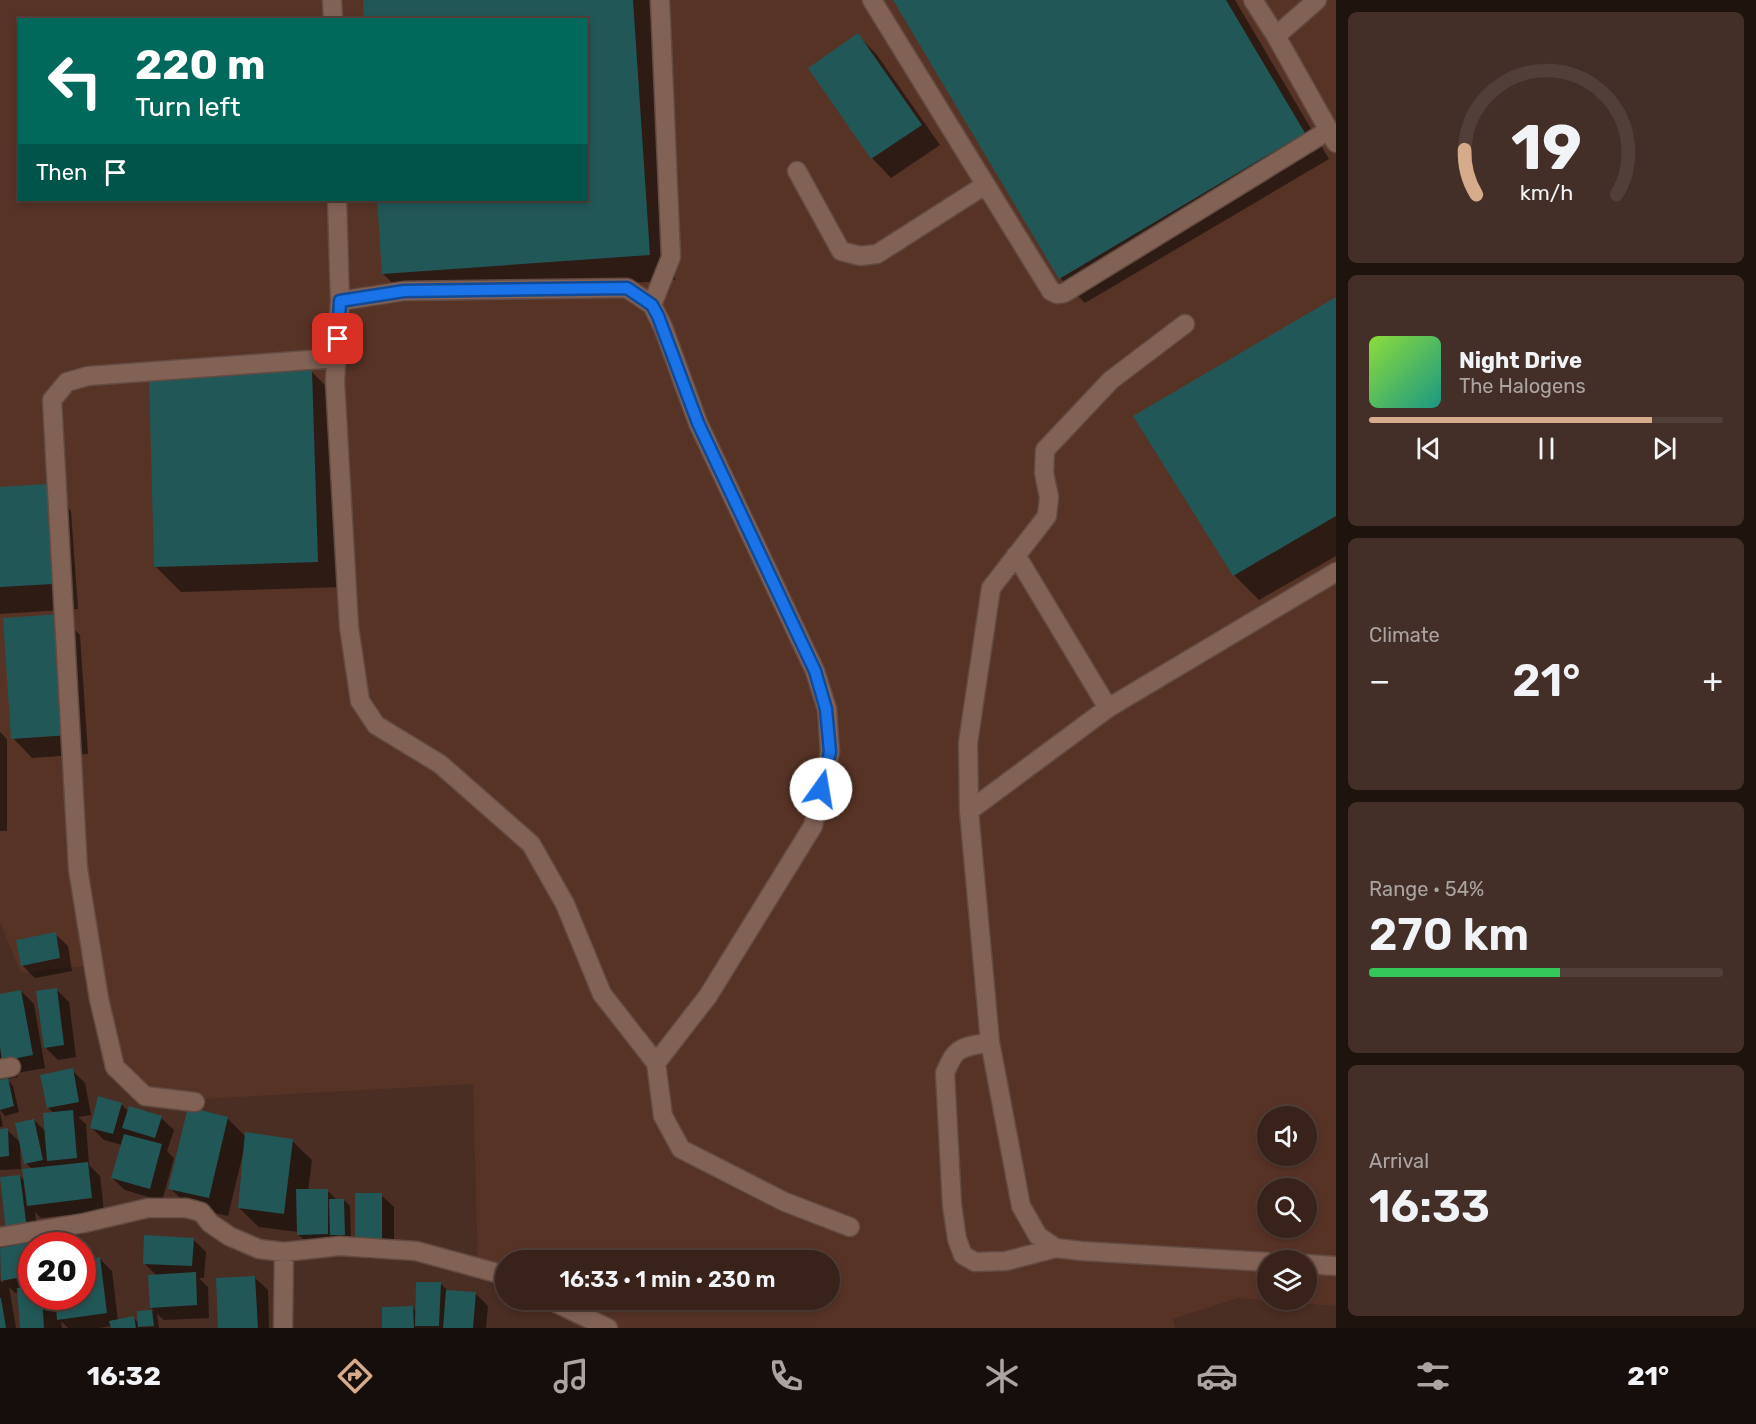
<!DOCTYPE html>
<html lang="en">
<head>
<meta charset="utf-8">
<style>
	:root { --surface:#38221a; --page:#432f27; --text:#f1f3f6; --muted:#aba4a2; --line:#523f39; --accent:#d6ab8b }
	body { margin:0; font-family:Rubik,sans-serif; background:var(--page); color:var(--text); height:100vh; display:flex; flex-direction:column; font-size:22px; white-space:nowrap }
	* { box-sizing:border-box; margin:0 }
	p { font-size:20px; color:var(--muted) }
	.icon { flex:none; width:33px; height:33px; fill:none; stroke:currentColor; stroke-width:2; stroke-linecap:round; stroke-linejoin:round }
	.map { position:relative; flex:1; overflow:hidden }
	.drawer { display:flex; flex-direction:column; gap:12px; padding:12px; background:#1f130e; width:420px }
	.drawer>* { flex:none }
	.hud { position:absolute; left:18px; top:18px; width:570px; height:183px; border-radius:0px; box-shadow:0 3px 9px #0003,0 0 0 2px var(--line); background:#00695c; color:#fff; overflow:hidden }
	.buttons { position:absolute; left:1257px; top:1106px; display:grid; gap:12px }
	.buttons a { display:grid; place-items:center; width:60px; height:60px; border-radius:50%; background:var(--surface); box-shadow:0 3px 9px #0003,0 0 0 2px var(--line); font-size:30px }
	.speed { position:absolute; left:18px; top:1232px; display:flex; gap:12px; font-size:30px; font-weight:700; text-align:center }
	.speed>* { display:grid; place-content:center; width:78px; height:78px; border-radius:50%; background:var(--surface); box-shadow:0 3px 9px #0003,0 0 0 2px var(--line); line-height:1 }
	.speed .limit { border:9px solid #d22; background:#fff; color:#111 }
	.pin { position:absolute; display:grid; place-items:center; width:51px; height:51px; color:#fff; margin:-26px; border-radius:12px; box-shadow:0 3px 9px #0006 }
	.me { position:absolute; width:66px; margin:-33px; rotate:13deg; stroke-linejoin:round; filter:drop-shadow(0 0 4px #0008) }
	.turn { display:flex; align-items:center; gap:21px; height:126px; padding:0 18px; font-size:27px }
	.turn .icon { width:78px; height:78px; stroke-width:2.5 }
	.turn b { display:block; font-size:42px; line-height:51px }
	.then { display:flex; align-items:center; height:57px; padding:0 18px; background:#0003; gap:12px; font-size:22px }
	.big { font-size:45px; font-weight:600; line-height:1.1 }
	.drawer .tile { flex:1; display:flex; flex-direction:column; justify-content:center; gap:9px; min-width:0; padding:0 21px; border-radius:9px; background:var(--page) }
	.drawer .dial { align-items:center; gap:0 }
	.dial svg { height:156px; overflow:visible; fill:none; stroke:var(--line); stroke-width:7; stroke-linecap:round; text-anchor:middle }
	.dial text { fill:var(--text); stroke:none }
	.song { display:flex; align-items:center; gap:18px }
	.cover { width:72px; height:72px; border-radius:9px; background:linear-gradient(135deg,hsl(90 70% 55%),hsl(170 70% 35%)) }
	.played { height:6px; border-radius:3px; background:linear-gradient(90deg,var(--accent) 80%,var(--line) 80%) }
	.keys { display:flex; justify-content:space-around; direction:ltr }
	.heat { display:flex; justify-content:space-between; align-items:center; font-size:33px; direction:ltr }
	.charge { height:9px; border-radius:4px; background:linear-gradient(90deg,#34c759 54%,var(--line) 0) }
	.trip { position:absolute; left:495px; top:1250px; width:345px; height:60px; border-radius:30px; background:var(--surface); box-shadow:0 3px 9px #0003,0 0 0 2px var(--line); font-weight:600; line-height:60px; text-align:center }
	.tabs { display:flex; height:96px; justify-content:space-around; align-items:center; background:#160e0a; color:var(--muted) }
	.tabs .icon { width:42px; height:42px }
	.tabs .current { color:var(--accent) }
	.tabs b { font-size:27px; color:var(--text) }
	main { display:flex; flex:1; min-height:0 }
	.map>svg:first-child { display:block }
	.built { fill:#573326; fill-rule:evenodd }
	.shadow { fill:#0007 }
	.building { fill:#225758 }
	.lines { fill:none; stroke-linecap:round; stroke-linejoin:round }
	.minor-casing { stroke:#634b42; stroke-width:21 }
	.minor { stroke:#836256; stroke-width:18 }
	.route-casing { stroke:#114b97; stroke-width:15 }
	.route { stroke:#1a73e8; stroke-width:10 }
</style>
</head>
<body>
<main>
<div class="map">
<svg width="1336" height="1328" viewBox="0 0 1336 1328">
	<rect width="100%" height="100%" fill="#4a2d23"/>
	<path class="built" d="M 0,0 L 1336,0 L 1336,1306 L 1238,1298 L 1173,1319 L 1175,1328 L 580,1328 L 529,1299 L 830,1299 L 830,1260 L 506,1260 L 505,1286 L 478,1270 L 473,1084 L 184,1100 L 107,1076 L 83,966 L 21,973 L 0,922 ZM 20,20 L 586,20 L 586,200 L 20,200 ZM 1268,1116 L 1306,1116 L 1306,1155 L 1268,1155 ZM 1268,1188 L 1306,1188 L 1306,1227 L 1268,1227 ZM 1268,1260 L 1306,1260 L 1306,1299 L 1268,1299 Z"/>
	<path class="shadow" d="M 364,0 L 656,0 L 675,280 L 409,299 L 383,274 L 378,200 L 586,200 L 586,20 Z
		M 895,0 L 1235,0 L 1329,159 L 1085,303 L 1060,278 Z
		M 858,35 L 877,55 L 940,145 L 891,178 L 872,158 L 810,69 Z
		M 1336,298 L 1336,556 L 1259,600 L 1234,575 L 1135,417 Z
		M 312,372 L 337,397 L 343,587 L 181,592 L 156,567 Z
		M 46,485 L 71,511 L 78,609 L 0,614 L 0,488 Z
		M 61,615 L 80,635 L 88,754 L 32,758 L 13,738 Z
		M 0,732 L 7,739 L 7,831 L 0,831 Z
		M 55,934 L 68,946 L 72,971 L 35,978 L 22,965 Z
		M 56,989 L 69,1002 L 76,1057 L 58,1060 L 45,1047 Z
		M 21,991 L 34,1004 L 45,1068 L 17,1073 L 18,1077 L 7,1079 L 13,1086 L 19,1112 L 5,1116 L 0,1110 L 0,995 Z
		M 72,1070 L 85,1083 L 91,1115 L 78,1117 L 86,1124 L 89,1165 L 100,1176 L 104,1211 L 41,1218 L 35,1212 L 39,1243 L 42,1242 L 44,1245 L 32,1245 L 32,1296 L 49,1296 L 57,1304 L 56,1296 L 82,1296 L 99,1258 L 112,1271 L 118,1321 L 134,1318 L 139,1324 L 138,1313 L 154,1311 L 151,1308 L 157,1276 L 144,1263 L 193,1239 L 206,1252 L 204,1278 L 199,1278 L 208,1287 L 209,1318 L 164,1320 L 157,1314 L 159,1328 L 112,1328 L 112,1326 L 98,1328 L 68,1328 L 61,1321 L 62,1328 L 21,1328 L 19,1292 L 15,1293 L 9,1287 L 16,1328 L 0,1328 L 0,1280 L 3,1283 L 0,1249 L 22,1246 L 8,1231 L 20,1176 L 26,1182 L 32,1169 L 26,1163 L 20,1146 L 21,1169 L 0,1170 L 0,1130 L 7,1130 L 22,1144 L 34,1120 L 47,1133 L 54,1113 L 48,1108 Z
		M 121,1104 L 129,1112 L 161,1118 L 174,1130 L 167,1151 L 174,1158 L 162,1201 L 125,1190 L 112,1178 L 122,1145 L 104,1140 L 91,1127 Z
		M 0,1113 L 3,1126 L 0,1127 Z
		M 227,1118 L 246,1137 L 292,1141 L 312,1160 L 308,1191 L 327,1190 L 337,1200 L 344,1200 L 350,1206 L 351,1240 L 311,1247 L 298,1234 L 298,1232 L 259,1227 L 239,1208 L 245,1153 L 243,1153 L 228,1216 L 189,1207 L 170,1188 Z
		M 381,1195 L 394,1207 L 394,1258 L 369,1259 L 356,1246 Z
		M 255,1278 L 268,1290 L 269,1328 L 220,1328 Z
		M 441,1284 L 448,1291 L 475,1293 L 488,1306 L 486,1328 L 384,1328 L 412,1307 L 417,1312 Z"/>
	<path class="building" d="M 363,0 L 633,0 L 650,255 L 382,274 L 377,200 L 586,200 L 586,20 L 364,20 Z
		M 893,0 L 1226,0 L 1305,133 L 1059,279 Z
		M 858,33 L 922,125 L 871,159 L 808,68 Z
		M 1336,297 L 1336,516 L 1233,576 L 1133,416 Z
		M 312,370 L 318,562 L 154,567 L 149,376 Z
		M 47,484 L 53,584 L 0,587 L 0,487 Z
		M 61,614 L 70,735 L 11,739 L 3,618 Z
		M 56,932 L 60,958 L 21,966 L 16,940 Z
		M 57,988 L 64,1045 L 44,1048 L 36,991 Z
		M 21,990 L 33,1055 L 2,1061 L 0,1047 L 0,994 Z
		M 73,1068 L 79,1102 L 47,1108 L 40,1075 Z
		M 8,1078 L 14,1106 L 0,1110 L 0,1080 Z
		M 98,1096 L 122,1103 L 113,1134 L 90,1128 Z
		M 129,1106 L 162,1116 L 155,1138 L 122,1128 Z
		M 188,1107 L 228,1117 L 209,1198 L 168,1189 Z
		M 73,1110 L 77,1158 L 47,1161 L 43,1113 Z
		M 34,1119 L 43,1160 L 24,1164 L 15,1123 Z
		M 8,1128 L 9,1156 L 0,1157 L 0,1129 Z
		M 245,1132 L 293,1139 L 284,1214 L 238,1208 Z
		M 124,1134 L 162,1144 L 150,1189 L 111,1178 Z
		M 88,1162 L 92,1198 L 27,1206 L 22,1169 Z
		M 20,1175 L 27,1229 L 6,1232 L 0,1177 Z
		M 296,1189 L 328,1189 L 328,1234 L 297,1235 Z
		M 355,1193 L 382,1193 L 382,1246 L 355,1247 Z
		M 329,1199 L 344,1199 L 345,1235 L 330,1235 Z
		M 144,1235 L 194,1238 L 192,1266 L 143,1264 Z
		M 42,1240 L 43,1245 L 32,1245 L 32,1275 L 1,1281 L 0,1248 Z
		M 100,1257 L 107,1313 L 57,1320 L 55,1296 L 82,1296 L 82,1259 Z
		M 196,1272 L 197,1305 L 150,1308 L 148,1275 Z
		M 255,1276 L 258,1328 L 218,1328 L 216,1278 Z
		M 416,1282 L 441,1282 L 439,1326 L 415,1326 Z
		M 32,1287 L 32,1296 L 42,1296 L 44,1328 L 20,1328 L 17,1288 Z
		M 446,1290 L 476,1292 L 473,1328 L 443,1328 Z
		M 0,1298 L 1,1298 L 6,1328 L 0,1328 Z
		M 413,1306 L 414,1328 L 382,1328 L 382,1307 Z
		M 152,1310 L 154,1326 L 138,1327 L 137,1311 Z
		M 134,1316 L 136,1328 L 111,1328 L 109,1321 Z"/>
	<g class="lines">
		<defs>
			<path id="minor" d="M 332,0 L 333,20
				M 872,0 L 1051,291 L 1057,294 L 1064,293 L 1329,130
				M 1253,0 L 1276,36 L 1336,143
				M 1276,36 L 1317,0
				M 797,171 L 841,251 L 860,256 L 877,254 L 985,185
				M 337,200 L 340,301 L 335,381 L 349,627 L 360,701 L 376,725 L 440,764 L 531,844 L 565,904 L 602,994 L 656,1063
				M 340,301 L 404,291 L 627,288 L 652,305 L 663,327 L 698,423 L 815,671 L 827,709 L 830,752 L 813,826 L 708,996 L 656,1063 L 663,1116 L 681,1149 L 785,1202 L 850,1227
				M 652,305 L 671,257 L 660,0
				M 1185,324 L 1111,380 L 1045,450 L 1044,473 L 1049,497 L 1047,516 L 991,588 L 968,743 L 969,811 L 990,1042 L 1021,1206 L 1038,1236 L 1056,1248 L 1081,1251 L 1268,1262
				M 1016,555 L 1108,708
				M 969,811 L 1108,708 L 1336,572
				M 990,1042 C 962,1048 956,1045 945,1073 L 952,1205 L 957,1239 L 963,1255 L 975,1262 L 1006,1261 L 1056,1248
				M 0,1069 L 11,1067
				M 195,1102 L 145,1096 L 115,1067 L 99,999 L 78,869 L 52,400 L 67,382 L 88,376 L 336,358
				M 0,1237 L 84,1223 L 148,1208 L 186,1208 L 201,1212 L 210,1223 L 229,1236 L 259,1249 L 284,1252 L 340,1246 L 416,1251 L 497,1273 L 506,1277
				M 1306,1264 L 1336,1266
				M 548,1299 L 608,1328
				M 283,1328 L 284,1252"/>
		</defs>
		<use href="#minor" class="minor-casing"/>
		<use href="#minor" class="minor"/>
	</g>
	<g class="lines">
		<defs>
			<path id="route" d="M 338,339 L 340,301 L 404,291 L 627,288 L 652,305 L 658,316 L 698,423 L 815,671 L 826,709 L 830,752 L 821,789"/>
		</defs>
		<use href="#route" class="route-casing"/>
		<use href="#route" class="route"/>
	</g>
</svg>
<div class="buttons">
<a><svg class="icon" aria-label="sound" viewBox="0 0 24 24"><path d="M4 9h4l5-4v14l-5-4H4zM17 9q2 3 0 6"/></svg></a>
<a><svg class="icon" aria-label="search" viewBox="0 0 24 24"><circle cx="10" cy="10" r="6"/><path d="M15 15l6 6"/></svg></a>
<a><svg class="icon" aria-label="layers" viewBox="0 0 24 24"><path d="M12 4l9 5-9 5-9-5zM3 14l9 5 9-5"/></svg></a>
</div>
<div class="speed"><div class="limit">20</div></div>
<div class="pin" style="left:338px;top:339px;background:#d93025"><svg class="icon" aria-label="arrive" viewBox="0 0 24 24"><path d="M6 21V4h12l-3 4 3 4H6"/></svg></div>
<svg class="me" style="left:821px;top:789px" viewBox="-20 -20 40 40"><circle r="19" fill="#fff"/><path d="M0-13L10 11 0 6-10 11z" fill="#1a73e8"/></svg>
<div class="trip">16:33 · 1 min · 230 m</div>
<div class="hud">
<div class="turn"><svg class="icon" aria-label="left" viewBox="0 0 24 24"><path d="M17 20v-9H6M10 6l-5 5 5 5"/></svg><div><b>220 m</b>Turn left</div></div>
<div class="then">Then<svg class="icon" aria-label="arrive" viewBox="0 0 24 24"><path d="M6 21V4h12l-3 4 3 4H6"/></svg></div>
</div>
</div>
<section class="drawer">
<div class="tile dial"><svg viewBox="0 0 100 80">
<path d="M14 69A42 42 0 1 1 86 69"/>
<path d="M14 69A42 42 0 0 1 8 46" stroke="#d6ab8b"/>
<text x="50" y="56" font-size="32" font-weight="700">19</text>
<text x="50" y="72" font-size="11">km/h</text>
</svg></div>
<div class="tile">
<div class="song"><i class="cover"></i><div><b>Night Drive</b><p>The Halogens</p></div></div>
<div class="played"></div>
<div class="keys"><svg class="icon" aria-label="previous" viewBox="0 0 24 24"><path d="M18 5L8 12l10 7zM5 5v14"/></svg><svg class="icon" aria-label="pause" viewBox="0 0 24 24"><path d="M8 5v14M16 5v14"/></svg><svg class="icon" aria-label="next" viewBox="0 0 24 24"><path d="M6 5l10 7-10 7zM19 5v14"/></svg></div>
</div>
<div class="tile"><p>Climate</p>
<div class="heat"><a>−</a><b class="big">21°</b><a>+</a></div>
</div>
<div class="tile"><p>Range · 54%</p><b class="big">270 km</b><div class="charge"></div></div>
<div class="tile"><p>Arrival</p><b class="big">16:33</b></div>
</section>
</main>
<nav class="tabs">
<b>16:32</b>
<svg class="icon current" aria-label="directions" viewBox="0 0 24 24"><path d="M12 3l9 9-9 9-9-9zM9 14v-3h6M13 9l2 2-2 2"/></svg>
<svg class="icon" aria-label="music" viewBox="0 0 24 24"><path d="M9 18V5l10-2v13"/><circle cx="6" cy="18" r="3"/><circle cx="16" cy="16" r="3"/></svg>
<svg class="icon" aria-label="phone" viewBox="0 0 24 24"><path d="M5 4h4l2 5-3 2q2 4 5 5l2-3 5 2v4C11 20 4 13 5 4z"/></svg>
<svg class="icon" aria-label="climate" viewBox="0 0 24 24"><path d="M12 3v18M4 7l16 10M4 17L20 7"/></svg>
<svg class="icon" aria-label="car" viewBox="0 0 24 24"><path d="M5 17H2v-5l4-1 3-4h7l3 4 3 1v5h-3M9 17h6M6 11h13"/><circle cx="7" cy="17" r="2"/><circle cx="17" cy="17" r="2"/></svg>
<svg class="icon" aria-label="filters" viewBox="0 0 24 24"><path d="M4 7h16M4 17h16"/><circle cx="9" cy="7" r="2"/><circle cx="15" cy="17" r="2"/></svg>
<b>21°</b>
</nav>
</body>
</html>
